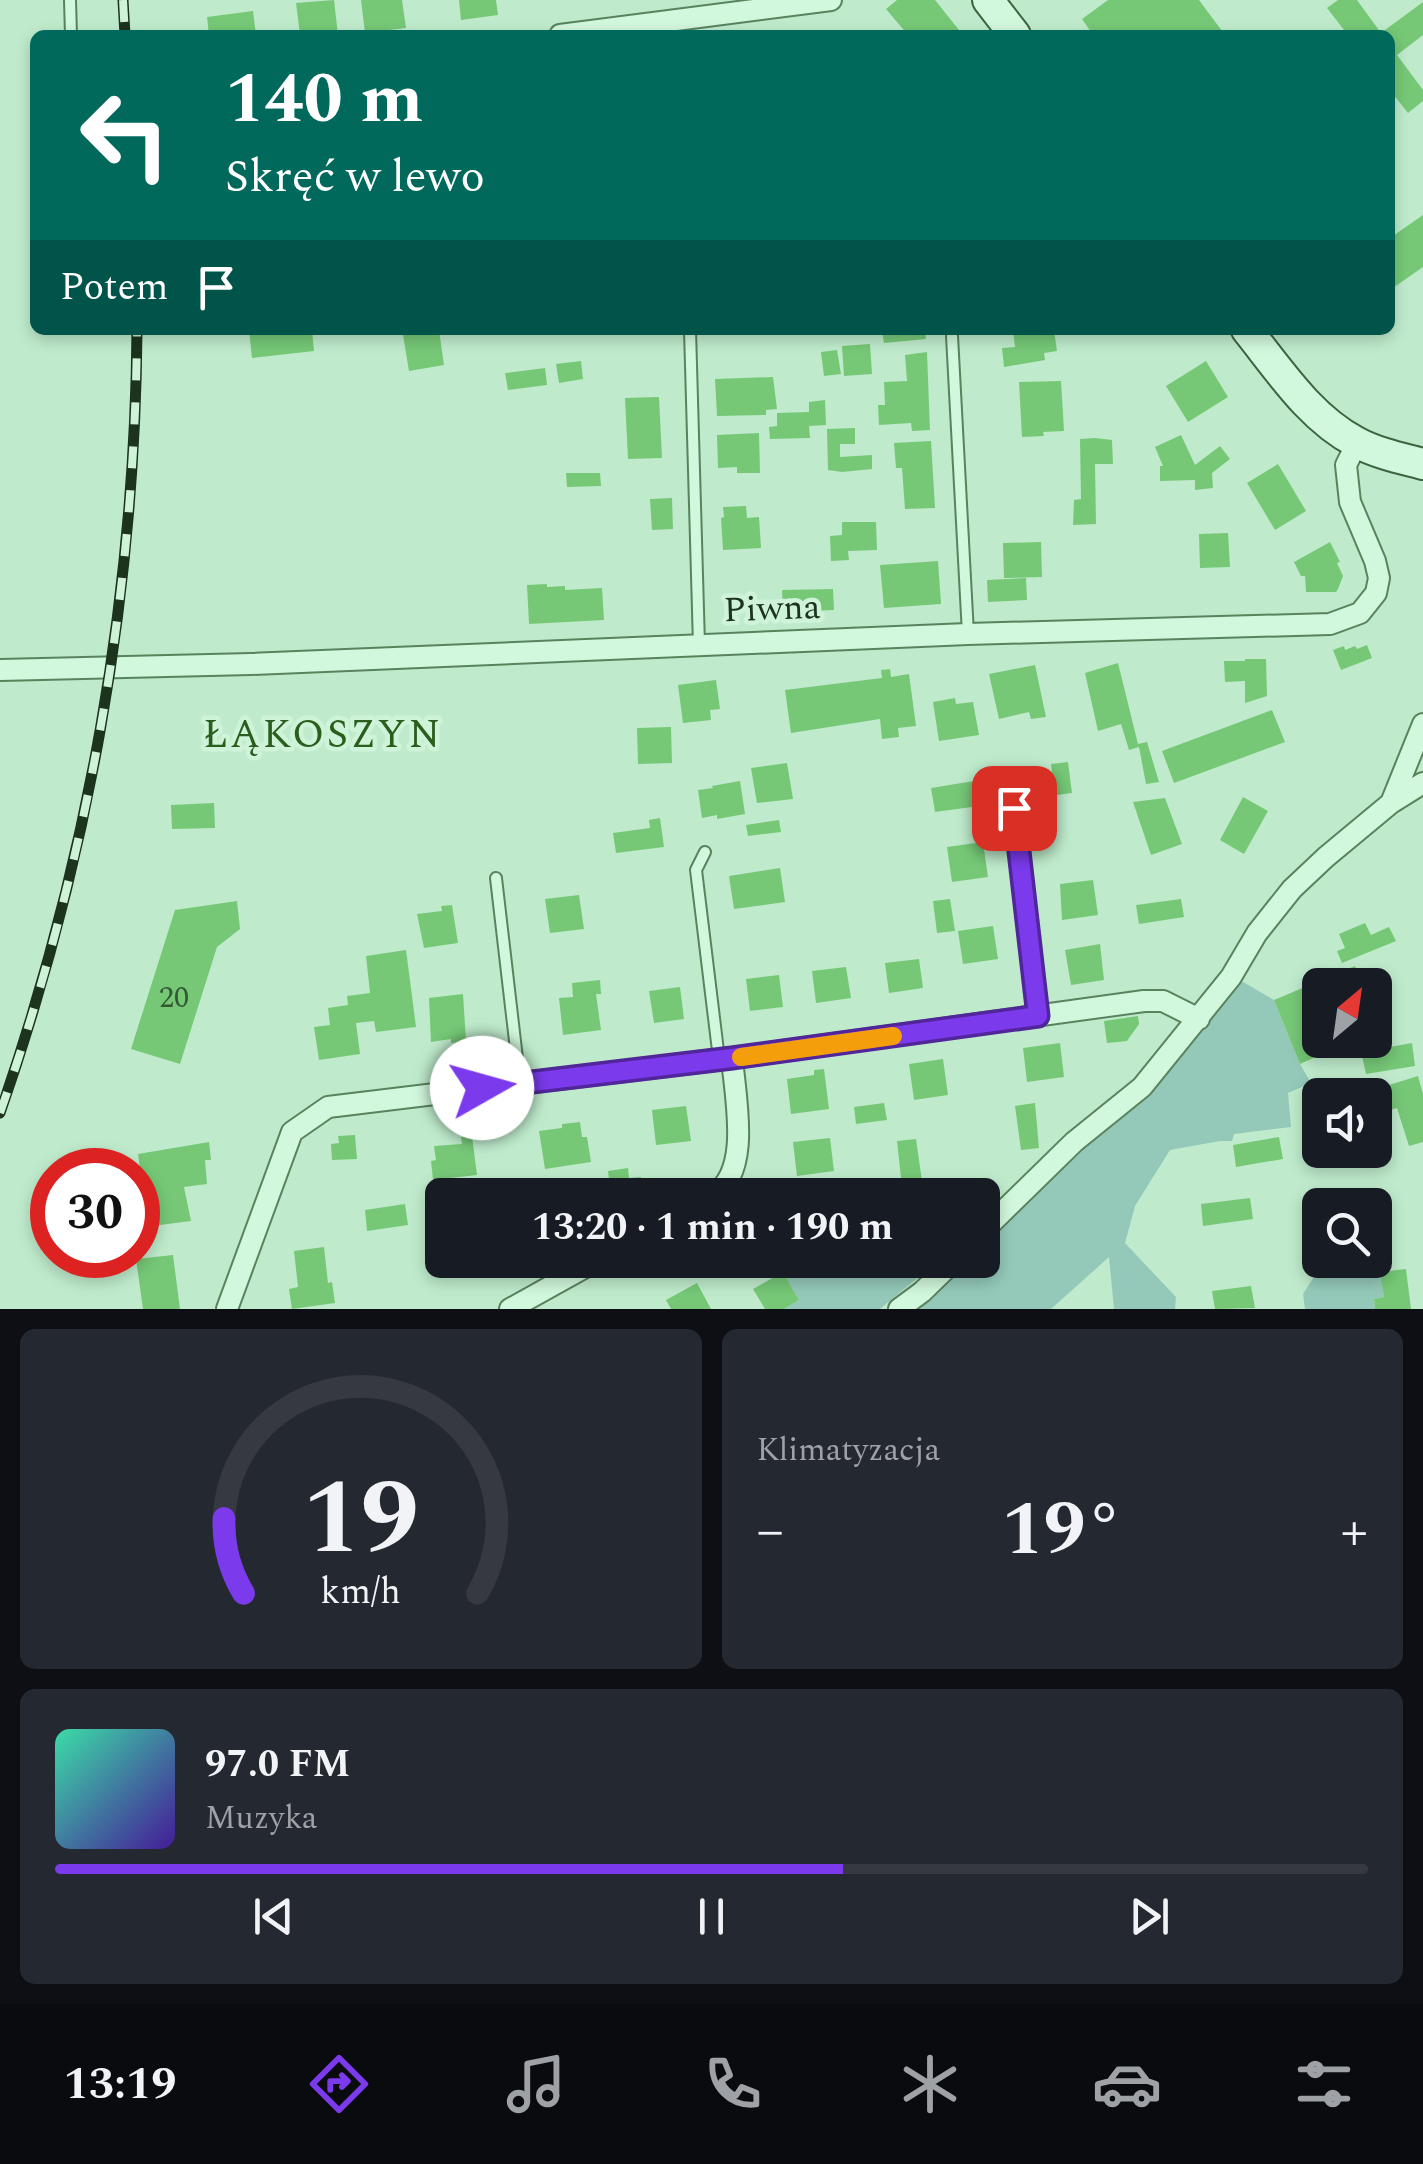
<!DOCTYPE html>
<html lang="pl">
<head>
<meta charset="utf-8">
<style>
	:root { --surface:#171b24; --page:#242831; --text:#f1f3f6; --muted:#9ea1a6; --line:#363941; --accent:#7c3aed }
	body { margin:0; font-family:Spectral,serif; background:var(--page); color:var(--text); height:100vh; display:flex; flex-direction:column; font-size:38px; white-space:nowrap }
	* { box-sizing:border-box; margin:0 }
	p { font-size:32px; color:var(--muted) }
	.icon { flex:none; width:55px; height:55px; fill:none; stroke:currentColor; stroke-width:2; stroke-linecap:round; stroke-linejoin:round }
	.map { position:relative; height:1309px; overflow:hidden }
	.side { display:flex; flex-direction:column; gap:20px; padding:20px; background:#0d0f14; flex:1 }
	.side>* { flex:none }
	.top-card { position:absolute; left:30px; top:30px; width:1365px; height:305px; border-radius:15px; box-shadow:0 5px 15px #0003; background:#00695c; color:#fff; overflow:hidden }
	.needle { width:65px; rotate:29deg }
	.fabs { position:absolute; left:1302px; top:968px; display:grid; gap:20px }
	.fabs a { display:grid; place-items:center; width:90px; height:90px; border-radius:15px; background:var(--surface); box-shadow:0 5px 15px #0003; font-size:50px }
	.speed { position:absolute; left:30px; top:1148px; display:flex; gap:20px; font-size:50px; font-weight:700; text-align:center }
	.speed>* { display:grid; place-content:center; width:130px; height:130px; border-radius:50%; background:var(--surface); box-shadow:0 5px 15px #0003; line-height:1 }
	.speed .limit { border:15px solid #d22; background:#fff; color:#111 }
	.pin { position:absolute; display:grid; place-items:center; width:85px; height:85px; color:#fff; margin:-42px; border-radius:20px; box-shadow:0 5px 15px #0006 }
	.me { position:absolute; width:110px; margin:-55px; rotate:83deg; stroke-linejoin:round; filter:drop-shadow(0 0 8px #0008) }
	.turn { display:flex; align-items:center; gap:35px; height:210px; padding:0 30px; font-size:45px }
	.turn .icon { width:130px; height:130px; stroke-width:2.5 }
	.turn b { display:block; font-size:70px; line-height:85px }
	.then { display:flex; align-items:center; height:95px; padding:0 30px; background:#0003; gap:20px; font-size:38px }
	.big { font-size:75px; font-weight:700; line-height:1.1 }
	.side .card { flex:1; display:flex; flex-direction:column; justify-content:center; gap:15px; min-width:0; padding:0 35px; border-radius:15px; background:var(--page) }
	.side .dial { align-items:center; gap:0 }
	.dial svg { height:260px; overflow:visible; fill:none; stroke:var(--line); stroke-width:7; stroke-linecap:round; text-anchor:middle }
	.dial text { fill:var(--text); stroke:none }
	.song { display:flex; align-items:center; gap:30px }
	.cover { width:120px; height:120px; border-radius:15px; background:linear-gradient(135deg,hsl(160 70% 55%),hsl(260 70% 35%)) }
	.played { height:10px; border-radius:5px; background:linear-gradient(90deg,var(--accent) 60%,var(--line) 60%) }
	.keys { display:flex; justify-content:space-around; direction:ltr }
	.heat { display:flex; justify-content:space-between; align-items:center; font-size:55px; direction:ltr }
	.side .tiles { flex:1; display:grid; gap:20px; grid-template-columns:1fr 1fr }
	.card:last-child { grid-column:span 2 }
	.trip { position:absolute; left:425px; top:1178px; width:575px; height:100px; border-radius:15px; background:var(--surface); box-shadow:0 5px 15px #0003; font-weight:700; line-height:100px; text-align:center }
	.dock { display:flex; height:160px; justify-content:space-around; align-items:center; background:#090b0e; color:var(--muted) }
	.dock .icon { width:70px; height:70px }
	.dock .current { color:var(--accent) }
	.dock b { font-size:45px; color:var(--text) }
	.map>svg:first-child { display:block }
	.green { fill:#94c9b9 }
	.building { fill:#76c877 }
	.lines { fill:none; stroke-linecap:round; stroke-linejoin:round }
	.lane-casing { stroke:#58835d; stroke-width:14 }
	.street-casing { stroke:#58835d; stroke-width:24 }
	.secondary-casing { stroke:#3c653f; stroke-width:34 }
	.lane { stroke:#d1f7dc; stroke-width:10 }
	.street { stroke:#d1f7dc; stroke-width:20 }
	.secondary { stroke:#d1f7dc; stroke-width:30 }
	.rail-casing { stroke:#1c331e; stroke-width:11 }
	.rail { stroke:#cef3d9; stroke-width:8; stroke-dasharray:22; stroke-linecap:butt }
	.route-casing { stroke:#51269a; stroke-width:25 }
	.route { stroke:#7c3aed; stroke-width:18 }
	.slow { stroke:#f59e0b; stroke-width:18 }
	.labels { text-anchor:middle; dominant-baseline:central; stroke-width:9; stroke-linejoin:round; paint-order:stroke }
	.number-label { font-size:30px; fill:#325834 }
	.street-label { font-size:35px; fill:#1c331e; stroke:#cef3d9 }
	.quarter-label { font-size:40px; letter-spacing:2.5px; fill:#2a5e1d; stroke:#cef3d9 }
</style>
</head>
<body>
<div class="map">
<svg width="1423" height="1309" viewBox="0 0 1423 1309">
	<rect width="100%" height="100%" fill="#bfebcc"/>
	<path class="green" d="M 1238,979 L 1274,1000 L 1300,1064 L 1311,1083 L 1288,1093 L 1291,1127 L 1234,1134 L 1232,1141 L 1220,1141 L 1170,1150 L 1135,1206 L 1125,1243 L 1176,1297 L 1175,1309 L 1114,1309 L 1109,1257 L 1051,1309 L 908,1309 L 966,1260 L 982,1260 L 983,1246 Z
		M 791,1260 L 939,1260 L 880,1309 L 784,1309 L 799,1300 L 783,1272 Z
		M 1379,1262 L 1384,1297 L 1374,1299 L 1375,1309 L 1305,1309 L 1303,1294 L 1319,1269 Z"/>
	<path class="building" d="M 334,0 L 338,35 L 300,35 L 296,3 Z
		M 361,0 L 402,0 L 406,28 L 365,33 Z
		M 459,0 L 496,0 L 498,15 L 461,20 Z
		M 897,0 L 935,0 L 959,30 L 953,35 L 908,35 L 886,9 Z
		M 1108,0 L 1199,0 L 1225,35 L 1093,35 L 1082,19 Z
		M 1338,0 L 1357,0 L 1381,33 L 1423,2 L 1423,35 L 1397,55 L 1423,90 L 1423,101 L 1408,113 L 1390,90 L 1390,35 L 1348,35 L 1327,8 Z
		M 253,11 L 256,35 L 209,35 L 207,17 Z
		M 1423,215 L 1423,267 L 1390,290 L 1390,238 Z
		M 249,330 L 312,330 L 314,351 L 252,358 Z
		M 439,330 L 444,365 L 409,371 L 403,335 Z
		M 882,330 L 925,330 L 926,339 L 884,343 Z
		M 1013,330 L 1054,330 L 1057,351 L 1044,353 L 1045,360 L 1004,367 L 1002,348 L 1015,347 Z
		M 870,344 L 872,374 L 844,376 L 842,346 Z
		M 837,350 L 841,374 L 824,376 L 821,352 Z
		M 927,352 L 930,430 L 912,431 L 911,423 L 879,425 L 878,405 L 885,405 L 884,382 L 907,381 L 905,355 Z
		M 581,361 L 583,379 L 559,383 L 556,364 Z
		M 1206,361 L 1228,397 L 1188,422 L 1166,386 Z
		M 545,368 L 547,385 L 508,390 L 505,373 Z
		M 773,377 L 777,409 L 766,410 L 766,415 L 717,416 L 715,379 Z
		M 1061,381 L 1064,431 L 1043,432 L 1044,436 L 1022,437 L 1019,382 Z
		M 659,397 L 662,458 L 628,459 L 625,398 Z
		M 825,400 L 826,425 L 809,426 L 810,438 L 770,439 L 769,427 L 777,426 L 777,413 L 809,412 L 809,402 Z
		M 855,428 L 855,444 L 840,444 L 840,457 L 872,455 L 872,469 L 842,472 L 828,470 L 827,429 Z
		M 759,433 L 760,473 L 737,473 L 737,467 L 718,468 L 717,435 Z
		M 1181,435 L 1195,465 L 1220,446 L 1230,459 L 1212,473 L 1213,488 L 1195,490 L 1195,480 L 1160,481 L 1160,466 L 1163,466 L 1155,447 Z
		M 1095,438 L 1112,440 L 1113,464 L 1095,464 L 1096,524 L 1073,525 L 1074,500 L 1081,499 L 1080,439 Z
		M 931,441 L 935,508 L 905,509 L 902,468 L 896,468 L 894,443 Z
		M 1278,464 L 1306,511 L 1275,530 L 1247,483 Z
		M 566,473 L 600,473 L 601,486 L 567,487 Z
		M 672,498 L 673,529 L 652,530 L 650,499 Z
		M 746,506 L 747,518 L 759,517 L 761,548 L 723,550 L 721,518 L 724,517 L 723,507 Z
		M 842,522 L 876,522 L 877,550 L 848,551 L 849,560 L 831,561 L 830,536 L 842,535 Z
		M 1228,533 L 1230,567 L 1200,568 L 1199,534 Z
		M 1041,542 L 1042,577 L 1004,578 L 1003,543 Z
		M 1330,542 L 1340,562 L 1337,563 L 1343,576 L 1338,589 L 1336,592 L 1306,592 L 1305,576 L 1301,576 L 1294,562 Z
		M 938,561 L 941,604 L 884,608 L 880,565 Z
		M 1026,578 L 1027,600 L 988,602 L 987,580 Z
		M 547,584 L 547,587 L 565,586 L 565,590 L 602,588 L 604,620 L 529,624 L 527,585 Z
		M 833,589 L 834,610 L 783,612 L 782,590 Z
		M 1367,645 L 1372,658 L 1341,670 L 1333,650 L 1344,646 L 1345,650 L 1355,646 L 1357,649 Z
		M 1245,659 L 1266,659 L 1267,696 L 1245,703 L 1245,681 L 1225,682 L 1224,661 L 1245,661 Z
		M 1118,663 L 1138,744 L 1147,742 L 1159,782 L 1146,784 L 1139,747 L 1129,750 L 1121,724 L 1098,731 L 1085,673 Z
		M 1035,665 L 1046,717 L 1031,719 L 1029,712 L 999,719 L 989,674 Z
		M 890,669 L 891,677 L 909,674 L 916,726 L 898,728 L 899,737 L 882,739 L 880,719 L 791,733 L 785,690 L 882,678 L 881,670 Z
		M 716,680 L 720,709 L 710,710 L 711,720 L 683,723 L 678,685 Z
		M 955,698 L 956,704 L 973,702 L 979,735 L 939,741 L 933,702 Z
		M 1272,710 L 1285,742 L 1174,783 L 1162,751 Z
		M 671,727 L 672,763 L 638,764 L 637,728 Z
		M 1068,762 L 1072,793 L 1035,798 L 1032,774 L 1052,772 L 1051,764 Z
		M 787,763 L 793,799 L 757,803 L 751,768 Z
		M 1011,775 L 1016,801 L 935,812 L 931,788 Z
		M 740,781 L 745,814 L 717,819 L 717,815 L 702,818 L 698,790 L 713,788 L 712,786 Z
		M 1243,797 L 1268,811 L 1244,854 L 1220,840 Z
		M 1165,798 L 1182,844 L 1151,855 L 1133,802 Z
		M 214,803 L 215,828 L 172,829 L 171,805 Z
		M 660,818 L 664,847 L 616,853 L 613,833 L 650,828 L 649,820 Z
		M 779,820 L 781,832 L 748,836 L 746,825 Z
		M 983,842 L 988,877 L 952,882 L 947,847 Z
		M 780,868 L 785,902 L 734,909 L 729,876 Z
		M 1093,880 L 1098,915 L 1062,920 L 1060,884 Z
		M 579,895 L 584,929 L 550,933 L 545,899 Z
		M 950,899 L 955,931 L 937,933 L 933,901 Z
		M 1181,899 L 1184,917 L 1139,924 L 1136,905 Z
		M 237,901 L 240,929 L 217,947 L 180,1064 L 131,1049 L 175,910 Z
		M 452,905 L 458,943 L 424,948 L 417,914 L 442,911 L 441,906 Z
		M 1365,923 L 1371,935 L 1389,927 L 1396,941 L 1342,963 L 1337,951 L 1345,948 L 1339,934 Z
		M 993,926 L 998,959 L 963,964 L 958,931 Z
		M 1100,944 L 1104,980 L 1071,985 L 1065,950 Z
		M 406,950 L 416,1027 L 376,1032 L 374,1021 L 356,1023 L 360,1054 L 319,1060 L 314,1027 L 330,1025 L 328,1008 L 348,1005 L 347,996 L 370,993 L 366,956 Z
		M 919,959 L 923,988 L 889,993 L 885,963 Z
		M 1355,966 L 1363,985 L 1320,985 L 1320,1011 L 1314,1013 L 1320,1028 L 1320,1040 L 1325,1040 L 1329,1051 L 1300,1064 L 1274,1000 Z
		M 846,967 L 851,998 L 816,1003 L 812,971 Z
		M 779,975 L 783,1007 L 750,1011 L 746,979 Z
		M 600,980 L 601,994 L 596,994 L 601,1030 L 563,1035 L 559,998 L 573,997 L 572,983 Z
		M 680,987 L 684,1019 L 654,1023 L 649,991 Z
		M 463,994 L 466,1041 L 451,1043 L 451,1039 L 431,1042 L 429,998 Z
		M 1138,1016 L 1139,1024 L 1127,1041 L 1107,1043 L 1104,1021 Z
		M 1060,1043 L 1064,1077 L 1027,1082 L 1023,1048 Z
		M 1412,1043 L 1415,1066 L 1366,1074 L 1361,1052 Z
		M 943,1059 L 948,1095 L 914,1100 L 909,1064 Z
		M 824,1069 L 829,1109 L 791,1114 L 787,1079 L 814,1075 L 814,1070 Z
		M 1418,1076 L 1423,1094 L 1423,1142 L 1409,1146 L 1397,1108 L 1380,1113 L 1375,1095 L 1368,1095 L 1390,1086 L 1389,1085 Z
		M 884,1103 L 887,1120 L 856,1124 L 854,1107 Z
		M 1035,1103 L 1039,1148 L 1021,1150 L 1015,1106 Z
		M 686,1106 L 691,1141 L 656,1145 L 652,1110 Z
		M 580,1122 L 582,1137 L 587,1137 L 591,1162 L 545,1169 L 539,1131 L 562,1128 L 562,1124 Z
		M 355,1135 L 357,1159 L 332,1160 L 331,1144 L 339,1143 L 338,1136 Z
		M 472,1136 L 477,1175 L 433,1180 L 431,1161 L 436,1160 L 434,1146 L 462,1144 L 461,1137 Z
		M 1279,1137 L 1283,1159 L 1236,1167 L 1233,1145 Z
		M 830,1138 L 834,1171 L 797,1176 L 793,1142 Z
		M 916,1139 L 924,1195 L 883,1195 L 881,1181 L 901,1178 L 897,1141 Z
		M 209,1142 L 211,1160 L 205,1160 L 207,1184 L 184,1187 L 191,1221 L 152,1226 L 147,1191 L 143,1189 L 138,1154 Z
		M 628,1168 L 629,1178 L 641,1177 L 643,1195 L 611,1195 L 608,1171 Z
		M 1382,1194 L 1388,1241 L 1375,1242 L 1375,1205 L 1323,1205 L 1323,1203 Z
		M 1250,1198 L 1253,1219 L 1203,1226 L 1201,1204 Z
		M 405,1204 L 408,1225 L 367,1231 L 365,1210 Z
		M 324,1247 L 328,1283 L 332,1282 L 335,1303 L 292,1309 L 289,1289 L 298,1287 L 294,1251 Z
		M 173,1255 L 180,1309 L 143,1309 L 136,1259 Z
		M 1406,1269 L 1411,1309 L 1375,1309 L 1374,1299 L 1384,1297 L 1380,1272 Z
		M 783,1272 L 799,1300 L 784,1309 L 765,1309 L 753,1289 Z
		M 697,1283 L 711,1309 L 671,1309 L 666,1300 Z
		M 1251,1286 L 1255,1308 L 1215,1309 L 1212,1291 Z"/>
	<g class="lines">
		<defs>
			<path id="lane" d="M 70,0 L 71,35
				M 690,330 L 699,645
				M 952,336 L 968,634
				M 1015,808 L 1038,1015
				M 705,852 L 696,870 L 719,1059
				M 496,878 L 520,1084"/>
			<path id="street" d="M 560,35 L 831,0
				M 0,670 L 251,664 L 968,634 L 1330,624 L 1360,613 L 1376,593 L 1379,578 L 1375,561 L 1350,502 L 1346,465 L 1357,443
				M 1391,803 L 1423,724
				M 713,1195 C 752,1172 735,1097 732,1058
				M 982,1232 L 1074,1142 L 1142,1087 L 1231,977 L 1257,933 L 1292,889 L 1326,857 L 1391,803 L 1423,783
				M 227,1309 L 292,1132 L 328,1107 L 732,1058 L 1144,1001 L 1163,1001 L 1199,1019
				M 510,1309 L 598,1260
				M 899,1309 L 922,1292 L 955,1260"/>
			<path id="secondary" d="M 988,0 L 1015,35
				M 1247,330 C 1279,370 1310,418 1356,442 C 1376,453 1400,458 1423,464"/>
		</defs>
		<use href="#lane" class="lane-casing"/>
		<use href="#street" class="street-casing"/>
		<use href="#secondary" class="secondary-casing"/>
		<use href="#lane" class="lane"/>
		<use href="#street" class="street"/>
		<use href="#secondary" class="secondary"/>
		<defs>
			<path id="rail" d="M 123,0 L 125,35
				M 0,1113 C 88,861 135,596 137,330"/>
		</defs>
		<use href="#rail" class="rail-casing"/>
		<use href="#rail" class="rail"/>
	</g>
	<g class="lines">
		<defs>
			<path id="route" d="M 482,1088 L 732,1058 L 1038,1016 L 1014,808"/>
		</defs>
		<use href="#route" class="route-casing"/>
		<use href="#route" class="route"/>
		<path class="slow" d="M 741,1057 L 893,1036"/>
	</g>
	<g class="labels">
		<g class="number-label">
			<text x="174" y="998">20</text>
		</g>
		<g class="street-label">
			<text transform="translate(772 609) rotate(-2)">Piwna</text>
		</g>
		<g class="quarter-label">
			<text x="323" y="735">ŁĄKOSZYN</text>
		</g>
	</g>
</svg>
<div class="fabs">
<a><svg class="needle" viewBox="-14 -14 28 28"><path d="M0-13l5 13h-10z" fill="#e53935"/><path d="M0 13l5-13h-10z" fill="#9ea1a6"/></svg></a>
<a><svg class="icon" aria-label="sound" viewBox="0 0 24 24"><path d="M4 9h4l5-4v14l-5-4H4zM17 9q2 3 0 6"/></svg></a>
<a><svg class="icon" aria-label="search" viewBox="0 0 24 24"><circle cx="10" cy="10" r="6"/><path d="M15 15l6 6"/></svg></a>
</div>
<div class="speed"><div class="limit">30</div></div>
<div class="pin" style="left:1014px;top:808px;background:#d93025"><svg class="icon" aria-label="arrive" viewBox="0 0 24 24"><path d="M6 21V4h12l-3 4 3 4H6"/></svg></div>
<svg class="me" style="left:482px;top:1088px" viewBox="-20 -20 40 40"><circle r="19" fill="#fff"/><path d="M0-13L10 11 0 6-10 11z" fill="#7c3aed"/></svg>
<div class="trip">13:20 · 1 min · 190 m</div>
<div class="top-card">
<div class="turn"><svg class="icon" aria-label="left" viewBox="0 0 24 24"><path d="M17 20v-9H6M10 6l-5 5 5 5"/></svg><div><b>140 m</b>Skręć w lewo</div></div>
<div class="then">Potem<svg class="icon" aria-label="arrive" viewBox="0 0 24 24"><path d="M6 21V4h12l-3 4 3 4H6"/></svg></div>
</div>
</div>
<section class="side">
<div class="tiles">
<div class="card dial"><svg viewBox="0 0 100 80">
<path d="M14 69A42 42 0 1 1 86 69"/>
<path d="M14 69A42 42 0 0 1 8 46" stroke="#7c3aed"/>
<text x="50" y="56" font-size="32" font-weight="700">19</text>
<text x="50" y="72" font-size="11">km/h</text>
</svg></div>
<div class="card"><p>Klimatyzacja</p>
<div class="heat"><a>−</a><b class="big">19°</b><a>+</a></div>
</div>
<div class="card">
<div class="song"><i class="cover"></i><div><b>97.0 FM</b><p>Muzyka</p></div></div>
<div class="played"></div>
<div class="keys"><svg class="icon" aria-label="previous" viewBox="0 0 24 24"><path d="M18 5L8 12l10 7zM5 5v14"/></svg><svg class="icon" aria-label="pause" viewBox="0 0 24 24"><path d="M8 5v14M16 5v14"/></svg><svg class="icon" aria-label="next" viewBox="0 0 24 24"><path d="M6 5l10 7-10 7zM19 5v14"/></svg></div>
</div>
</div>
</section>
<nav class="dock">
<b>13:19</b>
<svg class="icon current" aria-label="directions" viewBox="0 0 24 24"><path d="M12 3l9 9-9 9-9-9zM9 14v-3h6M13 9l2 2-2 2"/></svg>
<svg class="icon" aria-label="music" viewBox="0 0 24 24"><path d="M9 18V5l10-2v13"/><circle cx="6" cy="18" r="3"/><circle cx="16" cy="16" r="3"/></svg>
<svg class="icon" aria-label="phone" viewBox="0 0 24 24"><path d="M5 4h4l2 5-3 2q2 4 5 5l2-3 5 2v4C11 20 4 13 5 4z"/></svg>
<svg class="icon" aria-label="climate" viewBox="0 0 24 24"><path d="M12 3v18M4 7l16 10M4 17L20 7"/></svg>
<svg class="icon" aria-label="car" viewBox="0 0 24 24"><path d="M5 17H2v-5l4-1 3-4h7l3 4 3 1v5h-3M9 17h6M6 11h13"/><circle cx="7" cy="17" r="2"/><circle cx="17" cy="17" r="2"/></svg>
<svg class="icon" aria-label="filters" viewBox="0 0 24 24"><path d="M4 7h16M4 17h16"/><circle cx="9" cy="7" r="2"/><circle cx="15" cy="17" r="2"/></svg>
</nav>
</body>
</html>
